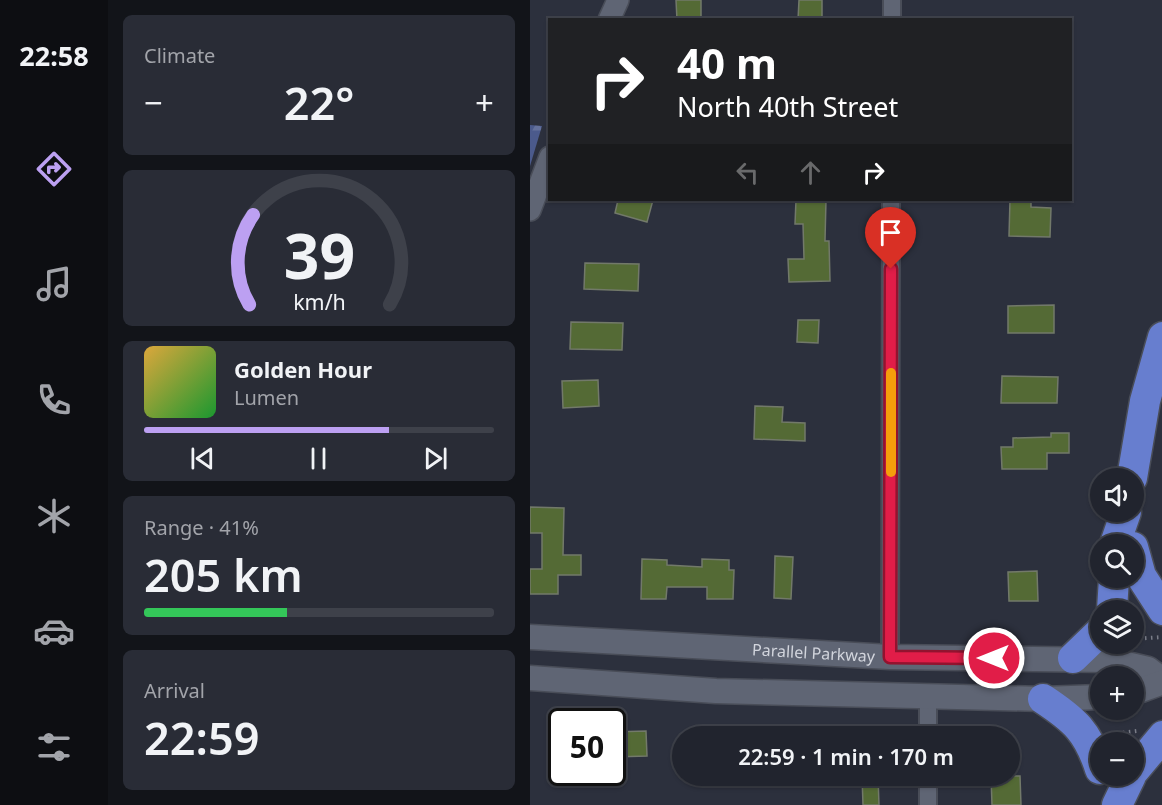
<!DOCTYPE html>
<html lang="en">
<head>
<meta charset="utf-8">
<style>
	:root { --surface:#21242e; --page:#292c36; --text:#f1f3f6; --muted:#a2a4aa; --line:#3e414a; --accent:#bca0f2 }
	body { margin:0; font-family:"Noto Sans",sans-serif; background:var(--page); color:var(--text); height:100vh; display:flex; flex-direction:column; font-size:22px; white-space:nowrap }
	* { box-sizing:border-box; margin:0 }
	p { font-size:20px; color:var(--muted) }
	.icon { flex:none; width:33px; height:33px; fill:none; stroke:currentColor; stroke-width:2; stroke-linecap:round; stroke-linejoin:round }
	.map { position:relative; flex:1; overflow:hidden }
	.drawer { display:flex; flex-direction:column; gap:15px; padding:15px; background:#121419; width:422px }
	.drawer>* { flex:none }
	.guide { position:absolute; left:18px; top:18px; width:524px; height:183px; border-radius:0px; box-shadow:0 2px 4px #0004,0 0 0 2px var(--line); background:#202124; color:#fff; overflow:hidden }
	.fabs { position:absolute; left:560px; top:468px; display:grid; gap:12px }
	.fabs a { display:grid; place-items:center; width:54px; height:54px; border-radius:50%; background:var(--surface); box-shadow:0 2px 4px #0004,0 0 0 2px var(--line); font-size:30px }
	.speed { position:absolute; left:18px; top:708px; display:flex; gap:12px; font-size:30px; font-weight:700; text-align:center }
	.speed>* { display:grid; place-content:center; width:78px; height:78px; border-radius:50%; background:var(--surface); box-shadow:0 2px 4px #0004,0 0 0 2px var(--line); line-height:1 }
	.speed .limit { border:3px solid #111; border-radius:9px; background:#fff; color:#111 }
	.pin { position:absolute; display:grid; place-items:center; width:51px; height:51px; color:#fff; margin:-62px -26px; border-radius:50% 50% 50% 0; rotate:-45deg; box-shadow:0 0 6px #0007 }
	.pin .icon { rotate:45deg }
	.me { position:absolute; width:66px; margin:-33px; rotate:270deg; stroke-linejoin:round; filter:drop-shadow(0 0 4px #0008) }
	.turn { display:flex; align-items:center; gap:21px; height:126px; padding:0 30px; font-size:27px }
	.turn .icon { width:78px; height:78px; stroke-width:2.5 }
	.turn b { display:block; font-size:42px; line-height:51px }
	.lanes { display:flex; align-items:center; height:57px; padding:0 30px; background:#0003; justify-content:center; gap:30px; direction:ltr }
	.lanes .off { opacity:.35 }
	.big { font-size:45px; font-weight:600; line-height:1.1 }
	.drawer .widget { flex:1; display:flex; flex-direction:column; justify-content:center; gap:9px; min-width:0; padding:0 21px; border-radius:9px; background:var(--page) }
	.drawer .dial { align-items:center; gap:0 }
	.dial svg { height:156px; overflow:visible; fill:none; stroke:var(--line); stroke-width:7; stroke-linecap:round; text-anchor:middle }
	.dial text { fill:var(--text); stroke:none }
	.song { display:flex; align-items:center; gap:18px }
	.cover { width:72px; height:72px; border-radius:9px; background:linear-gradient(135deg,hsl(40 70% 55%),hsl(130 70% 35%)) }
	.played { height:6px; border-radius:3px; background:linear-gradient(90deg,var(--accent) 70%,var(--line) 70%) }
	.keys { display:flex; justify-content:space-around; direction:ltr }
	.heat { display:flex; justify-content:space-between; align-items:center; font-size:33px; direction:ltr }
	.charge { height:9px; border-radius:4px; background:linear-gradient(90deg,#34c759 41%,var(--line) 0) }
	.trip { position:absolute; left:142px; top:726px; width:348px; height:60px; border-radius:30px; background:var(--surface); box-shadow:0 2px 4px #0004,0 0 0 2px var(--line); font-weight:600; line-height:60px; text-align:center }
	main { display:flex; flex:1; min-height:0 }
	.menu { display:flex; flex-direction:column; width:108px; justify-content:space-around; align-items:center; background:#0d0e12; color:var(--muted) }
	.menu .icon { width:42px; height:42px }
	.menu .current { color:var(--accent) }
	.menu b { font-size:27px; color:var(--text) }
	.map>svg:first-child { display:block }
	.forest { fill:url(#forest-firs) }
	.building { fill:#546a35; stroke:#72796a; stroke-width:1.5 }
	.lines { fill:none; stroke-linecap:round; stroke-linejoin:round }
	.minor-casing { stroke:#494d58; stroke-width:20 }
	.tertiary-casing { stroke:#494d58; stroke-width:24 }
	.secondary-casing { stroke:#494d58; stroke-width:27 }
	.motorway-casing { stroke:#494d58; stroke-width:33 }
	.path { stroke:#7a7d88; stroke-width:4; stroke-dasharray:1.5 4.5; stroke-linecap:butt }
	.minor { stroke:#5f6574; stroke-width:16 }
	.tertiary { stroke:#5f6574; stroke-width:21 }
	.secondary { stroke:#5f6574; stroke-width:24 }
	.motorway { stroke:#677ecf; stroke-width:30 }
	.route-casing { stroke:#92132f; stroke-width:15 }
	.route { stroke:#e11d48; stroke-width:10 }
	.slow { stroke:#f59e0b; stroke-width:10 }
	.labels { text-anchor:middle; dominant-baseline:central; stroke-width:6; stroke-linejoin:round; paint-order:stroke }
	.street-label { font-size:16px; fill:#d1d4dc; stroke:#222633 }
</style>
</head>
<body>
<main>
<nav class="menu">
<b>22:58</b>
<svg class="icon current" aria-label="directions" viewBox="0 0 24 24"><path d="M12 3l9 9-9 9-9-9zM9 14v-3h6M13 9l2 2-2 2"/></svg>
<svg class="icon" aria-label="music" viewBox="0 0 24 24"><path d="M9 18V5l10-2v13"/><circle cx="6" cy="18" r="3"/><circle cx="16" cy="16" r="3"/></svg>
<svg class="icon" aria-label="phone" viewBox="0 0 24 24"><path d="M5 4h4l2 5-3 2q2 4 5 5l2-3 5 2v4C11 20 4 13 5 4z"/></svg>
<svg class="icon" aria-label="climate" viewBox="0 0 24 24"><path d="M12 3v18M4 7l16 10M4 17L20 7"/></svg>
<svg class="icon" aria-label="car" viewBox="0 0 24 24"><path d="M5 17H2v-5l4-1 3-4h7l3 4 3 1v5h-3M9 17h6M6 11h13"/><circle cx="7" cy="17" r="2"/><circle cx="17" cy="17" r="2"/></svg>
<svg class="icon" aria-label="filters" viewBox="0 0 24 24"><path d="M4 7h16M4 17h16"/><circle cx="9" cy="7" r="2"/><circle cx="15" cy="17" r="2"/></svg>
</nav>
<section class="drawer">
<div class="widget"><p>Climate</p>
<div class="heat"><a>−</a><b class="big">22°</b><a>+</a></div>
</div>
<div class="widget dial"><svg viewBox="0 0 100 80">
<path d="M14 69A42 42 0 1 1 86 69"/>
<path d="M14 69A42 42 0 0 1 16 23" stroke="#bca0f2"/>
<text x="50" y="56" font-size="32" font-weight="700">39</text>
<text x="50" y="72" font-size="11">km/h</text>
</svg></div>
<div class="widget">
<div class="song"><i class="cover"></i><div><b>Golden Hour</b><p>Lumen</p></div></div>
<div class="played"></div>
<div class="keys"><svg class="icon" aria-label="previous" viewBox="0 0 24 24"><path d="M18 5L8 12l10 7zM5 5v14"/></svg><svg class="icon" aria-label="pause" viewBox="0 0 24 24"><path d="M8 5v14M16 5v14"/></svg><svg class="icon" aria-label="next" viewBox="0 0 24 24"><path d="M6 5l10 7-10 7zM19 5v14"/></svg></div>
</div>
<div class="widget"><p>Range · 41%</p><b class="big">205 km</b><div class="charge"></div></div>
<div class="widget"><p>Arrival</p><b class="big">22:59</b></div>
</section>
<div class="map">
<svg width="633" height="805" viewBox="0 0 633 805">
	<defs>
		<pattern id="forest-firs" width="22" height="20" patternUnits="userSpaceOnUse" patternTransform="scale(1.5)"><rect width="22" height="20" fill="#4b5a8c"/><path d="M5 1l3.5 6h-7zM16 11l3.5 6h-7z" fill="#64719c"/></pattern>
	</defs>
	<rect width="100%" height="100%" fill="#2c303d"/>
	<path class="forest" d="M 0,125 L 12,126 L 0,166 Z"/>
	<path class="building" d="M 146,0 L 171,0 L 171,20 L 147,20 Z
		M 269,0 L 292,0 L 292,20 L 268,20 Z
		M 88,200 L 123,200 L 117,222 L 85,213 Z
		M 266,200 L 296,200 L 295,241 L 299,241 L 300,281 L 259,282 L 258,259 L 274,259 L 273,224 L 265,224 Z
		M 480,200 L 501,200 L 501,207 L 521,208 L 520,237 L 479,236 Z
		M 55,263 L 109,264 L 108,291 L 54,289 Z
		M 524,305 L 524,333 L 478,333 L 478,306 Z
		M 268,320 L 289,320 L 288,343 L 267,342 Z
		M 41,322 L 93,323 L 92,350 L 40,349 Z
		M 472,376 L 528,377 L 527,403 L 471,403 Z
		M 68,380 L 69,406 L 33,408 L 32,381 Z
		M 225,406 L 253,407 L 252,422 L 275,423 L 275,441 L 224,439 Z
		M 521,433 L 539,433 L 539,453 L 517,453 L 517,469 L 472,469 L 471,447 L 483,447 L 483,438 L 521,437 Z
		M 0,507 L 34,508 L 33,555 L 51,555 L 51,575 L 28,575 L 28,594 L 0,594 L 0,569 L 12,569 L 12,533 L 0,533 Z
		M 245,556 L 263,557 L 261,599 L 244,598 Z
		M 112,559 L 137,560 L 137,565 L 172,567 L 172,559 L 199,560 L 199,570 L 204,570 L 203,599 L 177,599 L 177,587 L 137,587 L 136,599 L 111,599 Z
		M 507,571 L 508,601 L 479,601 L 478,572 Z
		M 116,731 L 117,756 L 83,757 L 82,732 Z
		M 332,776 L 348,776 L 349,805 L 333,805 Z
		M 461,776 L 490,776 L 491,805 L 462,805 Z"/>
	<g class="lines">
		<defs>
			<path id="minor" d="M 362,20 L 362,0
				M 360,657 L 361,200
				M 398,736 L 398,697
				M 398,805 L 398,776"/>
			<path id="tertiary" d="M 79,20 L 88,0
				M 0,210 L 20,157"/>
			<g id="secondary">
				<path id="s1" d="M 0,637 L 360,657 L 579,660 L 618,669 L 633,680"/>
				<path d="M 0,678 L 186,691 L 513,699 L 570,697"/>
				<path d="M 603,693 L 633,682"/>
			</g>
			<path id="motorway" d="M 602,478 L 615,401 L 633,337
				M 585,544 L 596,512
				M 603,547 L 611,576 L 633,610
				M 582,610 L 584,578
				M 543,658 L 570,632
				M 513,699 C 545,720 558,732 570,769
				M 603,772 L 633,736
				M 587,805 L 601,776"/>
		</defs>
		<use href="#minor" class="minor-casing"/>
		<use href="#tertiary" class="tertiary-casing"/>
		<use href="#secondary" class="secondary-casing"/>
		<use href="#motorway" class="motorway-casing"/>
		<path class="path" d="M 603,639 L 633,637
			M 581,734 L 607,731"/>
		<use href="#minor" class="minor"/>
		<use href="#tertiary" class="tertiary"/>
		<use href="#secondary" class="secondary"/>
		<use href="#motorway" class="motorway"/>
	</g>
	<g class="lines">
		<defs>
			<path id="route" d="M 361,269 L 360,657 L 464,658"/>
		</defs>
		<use href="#route" class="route-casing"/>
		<use href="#route" class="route"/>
		<path class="slow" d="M 361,472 L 361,373"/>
	</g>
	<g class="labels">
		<g class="street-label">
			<text stroke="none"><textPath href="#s1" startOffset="284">Parallel Parkway</textPath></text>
		</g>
	</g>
</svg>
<div class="fabs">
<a><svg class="icon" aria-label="sound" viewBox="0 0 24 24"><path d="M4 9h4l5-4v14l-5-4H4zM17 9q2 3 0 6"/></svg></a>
<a><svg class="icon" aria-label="search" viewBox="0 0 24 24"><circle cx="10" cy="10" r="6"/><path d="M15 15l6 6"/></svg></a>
<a><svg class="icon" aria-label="layers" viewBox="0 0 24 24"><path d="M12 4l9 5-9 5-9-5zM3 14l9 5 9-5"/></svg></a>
<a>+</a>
<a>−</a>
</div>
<div class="speed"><div class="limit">50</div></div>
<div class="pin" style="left:361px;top:269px;background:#d93025"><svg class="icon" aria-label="arrive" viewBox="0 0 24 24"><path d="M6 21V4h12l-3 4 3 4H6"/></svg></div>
<svg class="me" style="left:464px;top:658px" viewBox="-20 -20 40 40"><circle r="17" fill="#e11d48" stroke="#fff" stroke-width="3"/><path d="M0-11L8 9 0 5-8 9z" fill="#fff"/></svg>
<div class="trip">22:59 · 1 min · 170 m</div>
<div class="guide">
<div class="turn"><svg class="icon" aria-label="right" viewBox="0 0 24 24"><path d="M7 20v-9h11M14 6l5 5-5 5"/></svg><div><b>40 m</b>North 40th Street</div></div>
<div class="lanes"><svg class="icon off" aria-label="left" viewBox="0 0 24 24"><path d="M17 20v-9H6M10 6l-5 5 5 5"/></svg><svg class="icon off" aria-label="ahead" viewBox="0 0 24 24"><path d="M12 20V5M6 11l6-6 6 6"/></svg><svg class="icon" aria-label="right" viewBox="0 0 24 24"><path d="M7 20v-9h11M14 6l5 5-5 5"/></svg></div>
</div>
</div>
</main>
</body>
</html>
